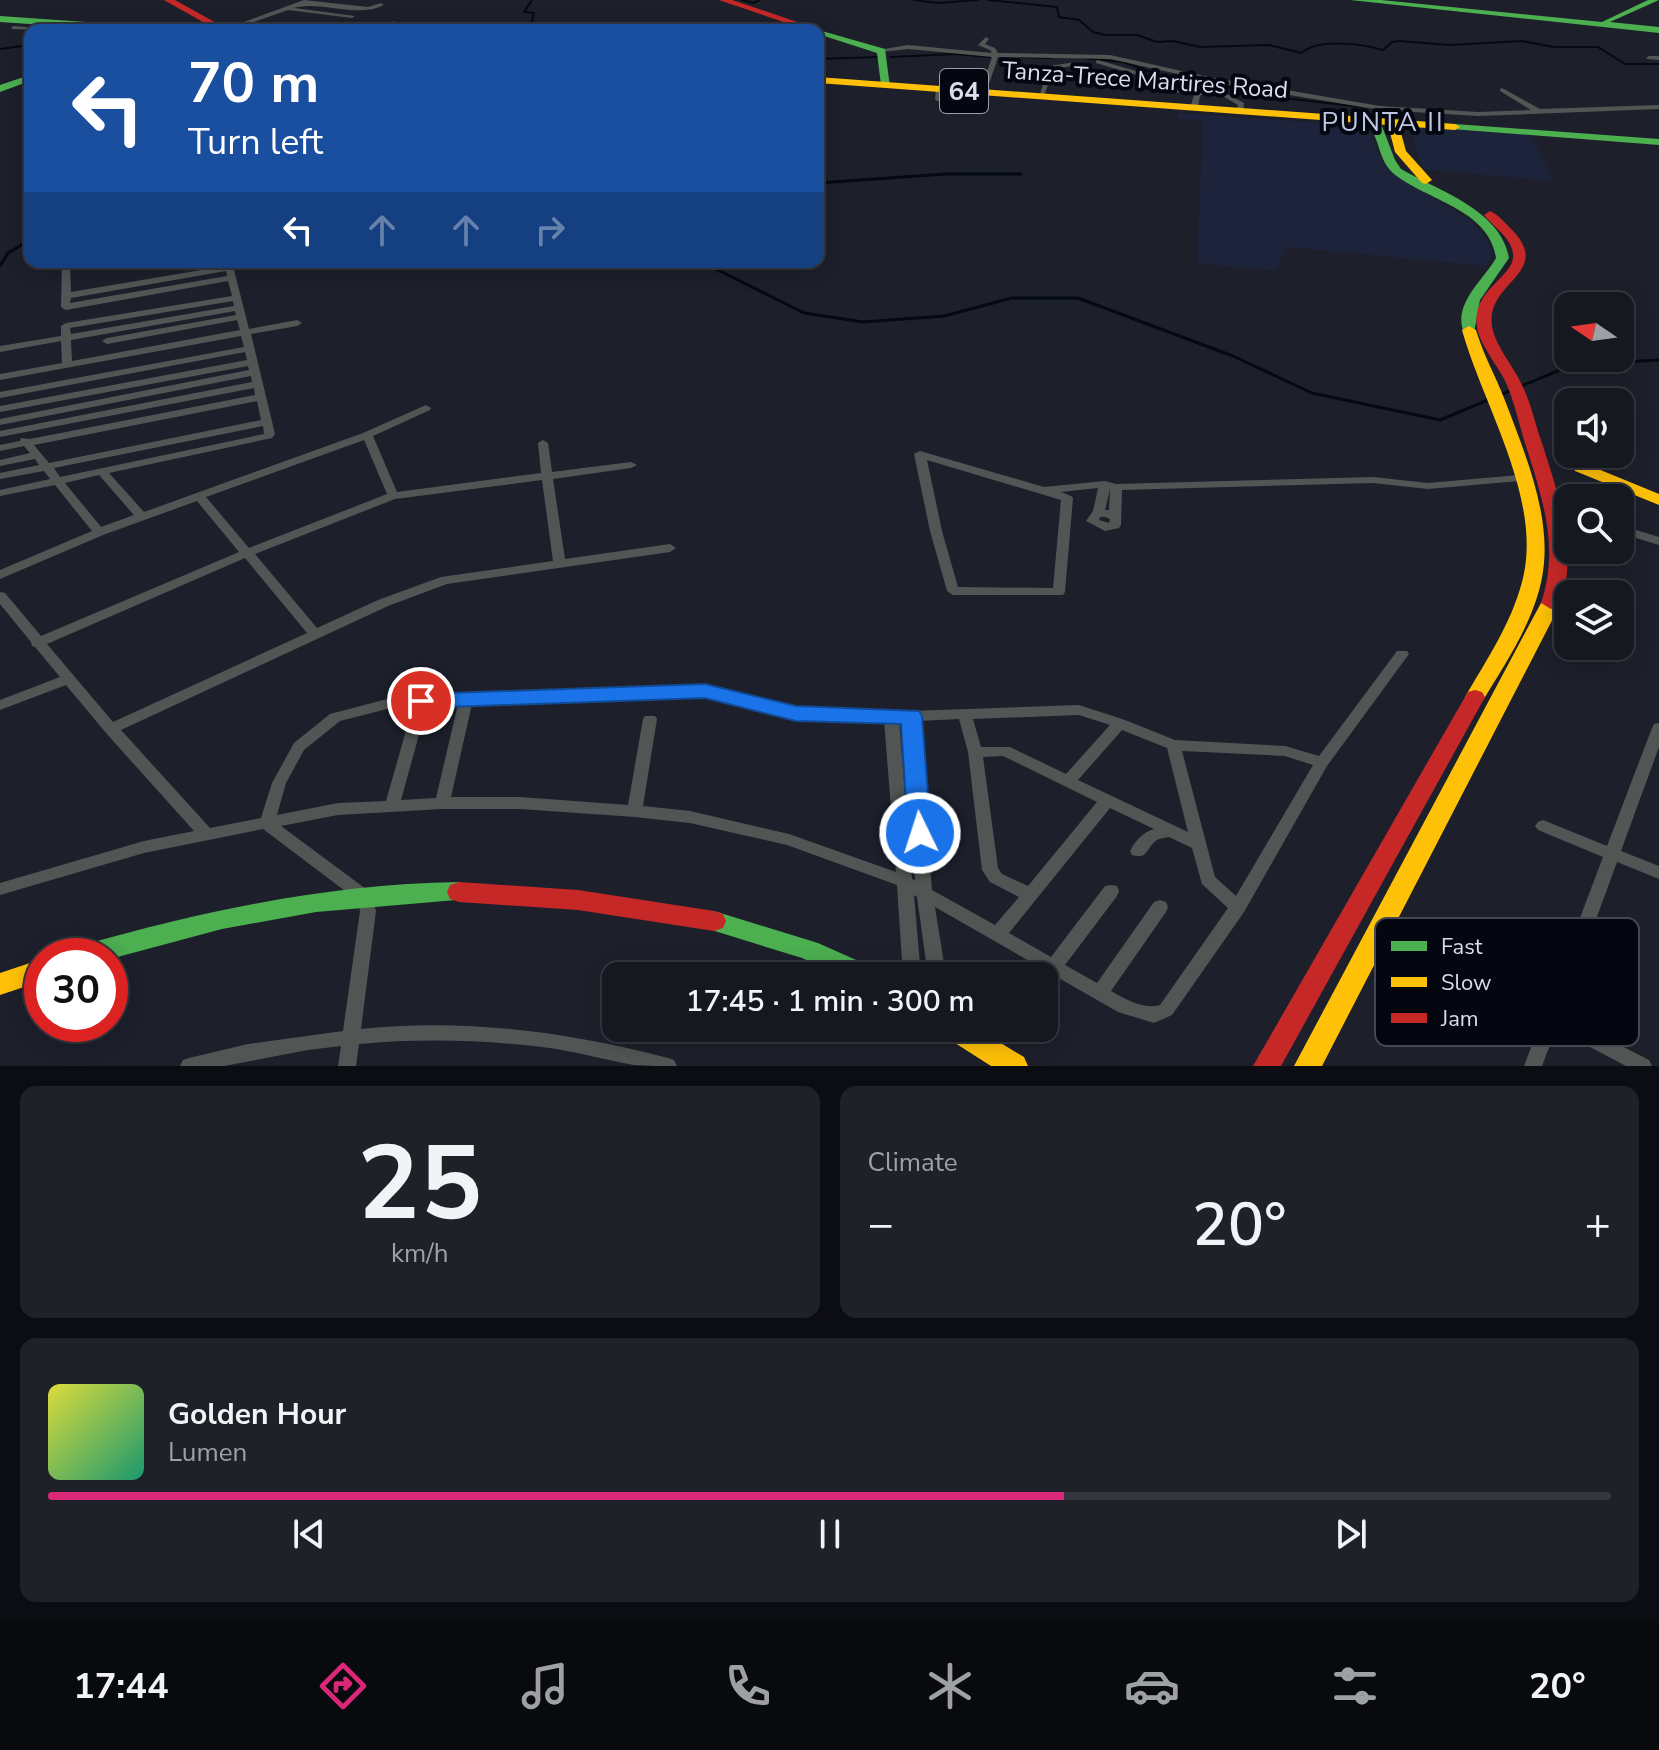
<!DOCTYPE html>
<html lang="en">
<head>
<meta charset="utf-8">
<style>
	:root { --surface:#161820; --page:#1f2129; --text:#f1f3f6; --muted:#9ea0a5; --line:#35373e; --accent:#db2777 }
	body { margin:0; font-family:"Nunito Sans",sans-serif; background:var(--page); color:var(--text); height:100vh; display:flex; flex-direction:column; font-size:30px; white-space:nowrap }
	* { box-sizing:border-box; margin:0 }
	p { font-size:26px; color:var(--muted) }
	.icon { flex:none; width:44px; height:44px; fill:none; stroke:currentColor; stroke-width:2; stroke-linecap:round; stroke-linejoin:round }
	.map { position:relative; height:1066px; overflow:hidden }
	.panel { display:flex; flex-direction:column; gap:20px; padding:20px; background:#0c0d12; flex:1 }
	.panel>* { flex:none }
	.banner { position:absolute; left:24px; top:24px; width:800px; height:244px; border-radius:16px; box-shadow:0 4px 20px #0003,0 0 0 2px var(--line); background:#1a4fa0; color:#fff; overflow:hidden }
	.needle { width:52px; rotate:283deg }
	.fabs { position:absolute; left:1554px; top:292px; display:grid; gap:16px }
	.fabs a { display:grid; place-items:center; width:80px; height:80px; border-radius:16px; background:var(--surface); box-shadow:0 4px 20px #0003,0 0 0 2px var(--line); font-size:40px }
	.speed { position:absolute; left:24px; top:938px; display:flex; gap:16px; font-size:40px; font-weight:700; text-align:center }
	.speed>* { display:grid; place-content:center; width:104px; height:104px; border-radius:50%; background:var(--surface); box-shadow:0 4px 20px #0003,0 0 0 2px var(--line); line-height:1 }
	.speed .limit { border:12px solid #d22; background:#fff; color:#111 }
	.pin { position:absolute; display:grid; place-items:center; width:68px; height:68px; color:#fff; margin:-34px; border:4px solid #fff; border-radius:50%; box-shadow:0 2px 8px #0007 }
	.me { position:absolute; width:88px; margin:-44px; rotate:356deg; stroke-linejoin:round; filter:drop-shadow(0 0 6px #0008) }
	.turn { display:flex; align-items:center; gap:28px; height:168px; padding:0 32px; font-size:36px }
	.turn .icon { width:104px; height:104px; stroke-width:2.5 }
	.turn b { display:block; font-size:56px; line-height:68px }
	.lanes { display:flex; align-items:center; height:76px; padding:0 32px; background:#0003; justify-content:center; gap:40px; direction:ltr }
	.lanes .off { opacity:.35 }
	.big { font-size:60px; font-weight:600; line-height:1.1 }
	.panel .widget { flex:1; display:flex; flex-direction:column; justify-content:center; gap:12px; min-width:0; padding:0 28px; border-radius:16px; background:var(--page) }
	.panel .dial { align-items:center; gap:0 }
	.dial b { font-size:104px; line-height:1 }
	.song { display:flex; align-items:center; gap:24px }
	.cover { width:96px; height:96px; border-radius:12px; background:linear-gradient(135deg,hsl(60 70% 55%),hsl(160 70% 35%)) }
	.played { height:8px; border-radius:4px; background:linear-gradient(90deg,var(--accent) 65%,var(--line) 65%) }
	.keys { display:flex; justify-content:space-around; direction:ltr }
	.heat { display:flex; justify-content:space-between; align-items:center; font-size:44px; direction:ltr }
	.panel .tiles { flex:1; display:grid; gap:20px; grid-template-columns:1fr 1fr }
	.widget:last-child { grid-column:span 2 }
	.trip { position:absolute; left:602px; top:962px; width:456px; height:80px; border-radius:16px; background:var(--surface); box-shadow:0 4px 20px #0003,0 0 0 2px var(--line); font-weight:600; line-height:80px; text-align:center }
	.tab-bar { display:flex; height:128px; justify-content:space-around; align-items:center; background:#090a0d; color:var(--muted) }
	.tab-bar .icon { width:56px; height:56px }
	.tab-bar .on { color:var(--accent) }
	.tab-bar b { font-size:36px; color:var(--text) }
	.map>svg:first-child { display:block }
	.built { fill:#1d233b }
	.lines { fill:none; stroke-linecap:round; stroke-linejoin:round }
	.stream-far1 { stroke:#030a10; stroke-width:2 }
	.stream { stroke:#030a10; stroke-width:3 }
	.street { fill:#515654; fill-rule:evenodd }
	.fast { fill:#4caf50; fill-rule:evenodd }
	.slow { fill:#ffc107; fill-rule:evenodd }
	.jam { fill:#c62828; fill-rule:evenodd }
	.route { fill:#1a73e8; stroke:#114b97; stroke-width:2 }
	.labels { text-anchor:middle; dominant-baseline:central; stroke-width:8; stroke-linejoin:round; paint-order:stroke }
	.far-street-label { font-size:24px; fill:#d9ddec; stroke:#050710 }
	.shield { fill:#050710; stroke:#999daa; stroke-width:2 }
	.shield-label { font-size:26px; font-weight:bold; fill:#d9ddec }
	.far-quarter-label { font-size:26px; letter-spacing:2px; fill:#bec6e3; stroke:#050710 }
	.key { fill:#050710; stroke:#454752; stroke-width:2 }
	.key-label { font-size:22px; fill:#d9ddec }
</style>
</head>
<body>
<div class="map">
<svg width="1659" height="1066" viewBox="0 0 1659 1066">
	<rect width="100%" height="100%" fill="#1d202b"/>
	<path class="built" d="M 1178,113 L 1349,125 L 1367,129 L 1383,162 L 1392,173 L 1470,220 L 1485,236 L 1493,255 L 1487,266 L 1287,247 L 1276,271 L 1197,263 L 1203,121 L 1178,119 Z
		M 1410,126 L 1531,135 L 1554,181 L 1422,169 Z"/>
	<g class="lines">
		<path class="stream-far1" d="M 742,0 L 753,3 L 760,0
			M 914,0 L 938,3 L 978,0
			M 988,0 L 1057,7 L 1059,17 L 1079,20 L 1093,32 L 1105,35 L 1137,35 L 1157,42 L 1173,41 L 1200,47 L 1269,45 L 1301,53 C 1319,38 1362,44 1383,50 L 1392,42 L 1400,41 L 1450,45 L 1522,41 L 1554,47 L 1598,47 L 1625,64 L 1659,64
			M 523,30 L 531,25 L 534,13 L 524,12 L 532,0
			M 0,49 L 30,45
			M 890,57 L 956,54 L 990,57
			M 1019,57 L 1050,58
			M 1083,58 L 1123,62 L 1168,78 L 1216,84 L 1266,96 L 1362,107
			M 818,59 L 878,57"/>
		<path class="stream" d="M 818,183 L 945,174 L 1021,174
			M 702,262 L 804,313 L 863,322 L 944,316 L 1012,298 L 1078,298 L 1233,356 L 1312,393 L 1440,420 L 1572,365 L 1659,360
			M 0,266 L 8,253 L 30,240"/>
		<path class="street" d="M 304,0 L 368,7 L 381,3 L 384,5 C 356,19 323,0 294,8 L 355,16 L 352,18 L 288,10 L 231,30 L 222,30 Z
			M 394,21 L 397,23 L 392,28 L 403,30 L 384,30 L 384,28 Z
			M 13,26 L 40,28 L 43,30 L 11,29 Z
			M 986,37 L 989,39 L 985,44 L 995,48 L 998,53 L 1110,55 L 1209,77 L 1380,106 L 1478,112 L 1531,110 L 1500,91 L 1500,89 L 1502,88 L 1540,109 L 1659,105 L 1659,109 L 1478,116 L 1380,110 L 1212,82 L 1210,89 L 1227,94 L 1244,103 L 1243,111 L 1236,113 L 1238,105 L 1223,96 L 1206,92 L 1200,96 L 1198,108 L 1194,110 L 1190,108 L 1194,95 L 1204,87 L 1205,80 L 1110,59 L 998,57 L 986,93 L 988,95 L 988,105 L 954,108 L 935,100 L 936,88 L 941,89 L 941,98 L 955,104 L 982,102 L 982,97 L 979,95 L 992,57 L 908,49 L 881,52 L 878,50 L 908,45 L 992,53 L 990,50 L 978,45 Z
			M 1649,56 L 1659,56 L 1659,60 L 1647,59 L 1646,58 Z
			M 1098,60 L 1160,78 L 1159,88 L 1181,89 L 1184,91 L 1181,93 L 1153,91 L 1154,80 L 1096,63 L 1096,61 Z
			M 1076,62 L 1078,63 L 1078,65 L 1054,69 L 1044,96 L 1039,97 L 1049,66 Z
			M 62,262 L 70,262 L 71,292 L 225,266 L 224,262 L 232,262 L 249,329 L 297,320 L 302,323 L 297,326 L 251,334 L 275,434 L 272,438 L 109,473 L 144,512 L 363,433 L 426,405 L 431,408 L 430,410 L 373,436 L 397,492 L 541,473 L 538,443 L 543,440 L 548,443 L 552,472 L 631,462 L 637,465 L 631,468 L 553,479 L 565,559 L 670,544 L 676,548 L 670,552 L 447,584 L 388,606 L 121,730 L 210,828 L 261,818 L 272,783 L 294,743 L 330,714 L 395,697 L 696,686 L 808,709 L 911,711 L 1079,705 L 1125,720 L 1175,740 L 1285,746 L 1319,756 L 1397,651 L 1407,651 L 1409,654 L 1327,766 L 1244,912 L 1172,1015 L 1154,1023 L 1118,1012 L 935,907 L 946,976 L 928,976 L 917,897 L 914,895 L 921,976 L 903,976 L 897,885 L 787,845 L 690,823 L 635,817 L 520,809 L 442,809 L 338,815 L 281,826 L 370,892 L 376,911 L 361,1029 C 465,1018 568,1032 668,1058 L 674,1060 L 677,1066 C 663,1066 648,1066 634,1065 C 606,1060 578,1052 550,1048 C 487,1040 422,1038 359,1044 L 356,1066 L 338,1066 L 341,1046 L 308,1050 L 224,1066 L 180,1066 L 183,1060 L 189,1058 L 248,1044 L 343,1031 L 360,911 L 357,900 L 263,829 L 144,853 L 0,895 L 0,883 L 144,841 L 194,831 L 106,733 L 66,685 L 0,710 L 0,700 L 60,677 L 35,647 L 32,646 L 31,642 L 0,604 L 0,592 L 5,593 L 41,636 L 239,552 L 197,501 L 103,535 L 0,579 L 0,570 L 92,531 L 55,485 L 0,496 L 0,490 L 50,479 L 44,471 L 0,479 L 0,473 L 39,465 L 35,459 L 0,466 L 0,460 L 30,453 L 24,446 L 0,451 L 0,445 L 20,441 L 21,438 L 30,439 L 255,395 L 254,388 L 0,437 L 0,431 L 252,382 L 251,376 L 0,425 L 0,419 L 249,370 L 248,366 L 0,412 L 0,406 L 247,360 L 245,352 L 0,398 L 0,392 L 244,347 L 241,336 L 0,380 L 0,374 L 62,363 L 61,341 L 0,352 L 0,346 L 61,336 L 61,326 L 66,323 L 232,296 L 228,281 L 66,310 L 61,307 ZM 226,271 L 227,276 L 70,303 L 71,298 ZM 233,301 L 234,306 L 71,334 L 70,328 ZM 235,311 L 236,315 L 107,338 L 102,341 L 107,344 L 237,320 L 240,330 L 72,361 L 71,340 ZM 257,401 L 261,420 L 49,463 L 34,445 ZM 263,426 L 264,434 L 60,477 L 54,468 ZM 364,440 L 387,494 L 249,548 L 206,497 ZM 99,475 L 134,515 L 101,527 L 65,483 ZM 542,480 L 553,561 L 441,577 L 378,600 L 317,628 L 255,554 L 395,499 ZM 245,558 L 307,633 L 113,722 L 47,644 ZM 696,696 L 808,719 L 884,720 L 896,872 L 789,834 L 690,811 L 643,806 L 657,719 L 655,716 L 645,716 L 643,719 L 628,805 L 520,797 L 451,797 L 472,704 ZM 458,704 L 436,798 L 401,800 L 427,706 ZM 413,706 L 386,801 L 338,803 L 277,815 L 286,783 L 304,750 L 340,721 L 395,707 ZM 1079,715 L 1110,725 L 1066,774 L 1010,747 L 981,747 L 973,719 ZM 959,719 L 968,752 L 982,870 L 990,882 L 1019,897 L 995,925 L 932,890 L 918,721 ZM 899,721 L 904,721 L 915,880 L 912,879 ZM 1122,730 L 1167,748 L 1188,832 L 1078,780 ZM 1182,751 L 1285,756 L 1313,765 L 1236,896 L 1215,877 ZM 1003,756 L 1097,802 L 1028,886 L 1002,874 L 998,868 L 983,757 ZM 1110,808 L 1154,829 C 1143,832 1135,841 1130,851 L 1132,855 C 1149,860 1146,847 1157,840 C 1161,838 1165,838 1169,837 L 1192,848 L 1202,884 L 1228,908 L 1160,1005 C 1144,1010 1125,999 1111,991 L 1166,912 L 1168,907 L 1166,902 L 1160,900 L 1154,902 L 1097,983 L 1065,965 L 1117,896 L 1119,891 L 1117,886 L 1111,885 L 1105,886 L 1051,957 L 1009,933 Z
			M 920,451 L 1044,487 L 1105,481 L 1116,484 L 1373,477 L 1428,483 L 1519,475 L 1525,478 L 1519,481 L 1428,489 L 1373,483 L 1122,490 L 1121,525 L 1119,528 L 1105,531 L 1086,521 L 1093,511 L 1098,488 L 1061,492 L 1071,496 L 1073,498 L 1065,592 L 1063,595 L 953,595 L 947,591 L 930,531 L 914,454 ZM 927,460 L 1061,500 L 1053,588 L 958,587 L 942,531 ZM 1110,489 L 1109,510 L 1105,510 ZM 1100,517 L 1105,517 L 1110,519 L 1109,523 L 1099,520 Z
			M 1620,525 L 1659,537 L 1659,545 L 1620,533 Z
			M 1659,723 L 1659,747 L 1621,851 L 1659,866 L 1659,879 L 1617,862 L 1561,1015 L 1649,1060 L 1652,1066 L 1626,1066 L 1556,1029 L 1542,1066 L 1524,1066 L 1603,857 L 1538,830 L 1535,826 L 1538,822 L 1543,820 L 1607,846 L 1652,728 L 1654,724 Z"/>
		<path class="fast" d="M 1350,0 L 1381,0 L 1602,22 L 1648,0 L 1659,0 L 1610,22 L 1659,27 L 1659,33 Z
			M 0,16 L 158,27 L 163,30 L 118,30 L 0,22 Z
			M 815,29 L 885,49 L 890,87 L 881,85 L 877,53 L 818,34 Z
			M 30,75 L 30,81 L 0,92 L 0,85 Z
			M 1371,119 L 1380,121 L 1395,160 L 1401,169 C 1439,191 1501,210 1509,258 L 1480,300 L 1474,333 L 1464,333 C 1452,304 1483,281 1496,258 C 1489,209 1428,201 1394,174 C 1384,166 1381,154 1377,142 C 1374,134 1371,126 1371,119 Z
			M 1455,124 L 1659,139 L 1659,145 L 1451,129 L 1451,125 Z
			M 459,882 L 468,885 L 471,892 L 468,899 L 316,912 L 222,929 L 110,959 L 110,956 L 70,956 L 74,949 L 83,945 C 207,910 330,884 459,882 Z
			M 714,911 L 818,943 L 874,968 L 878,976 L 840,976 L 802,958 L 705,928 L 702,921 L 705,914 Z"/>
		<path class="slow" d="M 818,77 L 1392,119 L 1455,124 L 1460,127 L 1455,130 L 1399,126 L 1406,151 L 1432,180 L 1426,184 L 1422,183 L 1395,152 L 1388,125 L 818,83 Z
			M 1469,326 L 1476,330 C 1483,354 1495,375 1504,398 C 1523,448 1549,509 1544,563 C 1540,613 1507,661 1482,702 L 1468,702 L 1465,697 C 1486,661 1511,624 1522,582 C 1544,501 1483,406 1462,330 Z
			M 1581,462 L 1659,494 L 1659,505 L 1575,471 L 1573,467 Z
			M 1551,597 L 1561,603 L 1322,1066 L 1294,1066 L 1541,603 Z
			M 42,959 L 42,981 L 0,995 L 0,973 Z
			M 940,1028 L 976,1028 L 1024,1057 L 1028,1066 L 991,1066 L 944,1036 Z"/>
		<path class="jam" d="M 164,0 L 175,0 L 229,30 L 217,30 Z
			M 719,0 L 732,0 L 821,30 L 818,32 L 807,30 Z
			M 1490,211 C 1499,215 1506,224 1513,231 C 1556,277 1474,283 1495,337 C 1502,354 1514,368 1522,385 C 1531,403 1535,424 1542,443 C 1559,497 1578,547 1561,603 L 1551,609 L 1541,603 C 1560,547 1542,497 1525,443 C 1519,424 1515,404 1507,385 C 1499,367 1484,351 1478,332 C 1467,289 1517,278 1513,253 C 1511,238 1493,226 1484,215 Z
			M 1475,690 L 1482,692 L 1485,697 L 1281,1066 L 1253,1066 L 1465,697 L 1468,692 Z
			M 459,882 L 578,890 L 714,911 L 723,914 L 726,921 L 723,928 L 714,931 L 578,910 L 459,902 L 450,899 L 447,892 L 450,885 Z"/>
	</g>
	<path class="route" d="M 705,684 L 796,706 L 919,711 L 922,716 L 931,833 L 928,839 L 920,842 L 911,839 L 908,833 L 901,724 L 796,721 L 705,698 L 421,708 L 414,706 L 411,701 L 414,696 L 421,694 Z"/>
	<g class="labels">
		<g class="far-street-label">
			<text transform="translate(1145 80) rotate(4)">Tanza-Trece Martires Road</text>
		</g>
		<rect class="shield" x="940" y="69" width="48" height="44" rx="6"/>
		<g class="shield-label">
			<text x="964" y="91">64</text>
		</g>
		<g class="far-quarter-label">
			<text x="1383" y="122">PUNTA II</text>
		</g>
	</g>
	<rect x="1375" y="918" width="264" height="128" rx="12" class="key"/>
	<rect x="1391" y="941" width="36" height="10" fill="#4caf50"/>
	<rect x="1391" y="977" width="36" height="10" fill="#ffc107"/>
	<rect x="1391" y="1013" width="36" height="10" fill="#c62828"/>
	<g class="key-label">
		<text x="1441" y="954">Fast</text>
		<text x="1441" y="990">Slow</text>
		<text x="1441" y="1026">Jam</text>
	</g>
</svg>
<div class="fabs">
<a><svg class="needle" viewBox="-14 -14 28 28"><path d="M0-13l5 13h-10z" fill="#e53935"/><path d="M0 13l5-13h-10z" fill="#9ea0a5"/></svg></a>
<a><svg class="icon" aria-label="sound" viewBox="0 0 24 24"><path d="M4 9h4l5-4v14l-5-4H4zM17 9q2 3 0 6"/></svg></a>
<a><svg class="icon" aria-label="search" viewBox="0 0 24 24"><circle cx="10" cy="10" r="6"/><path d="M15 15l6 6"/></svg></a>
<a><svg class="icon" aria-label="layers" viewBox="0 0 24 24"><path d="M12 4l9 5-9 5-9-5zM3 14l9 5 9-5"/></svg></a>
</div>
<div class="speed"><div class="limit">30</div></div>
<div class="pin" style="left:421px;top:701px;background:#d93025"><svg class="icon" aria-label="arrive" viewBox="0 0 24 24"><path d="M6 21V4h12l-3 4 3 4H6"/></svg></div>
<svg class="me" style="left:920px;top:833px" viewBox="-20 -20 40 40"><circle r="17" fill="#1a73e8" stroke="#fff" stroke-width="3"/><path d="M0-11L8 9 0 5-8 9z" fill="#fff"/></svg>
<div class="trip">17:45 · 1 min · 300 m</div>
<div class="banner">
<div class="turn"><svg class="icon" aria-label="left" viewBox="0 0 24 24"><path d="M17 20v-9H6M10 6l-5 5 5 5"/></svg><div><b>70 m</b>Turn left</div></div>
<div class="lanes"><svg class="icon" aria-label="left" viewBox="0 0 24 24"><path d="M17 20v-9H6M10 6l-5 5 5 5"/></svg><svg class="icon off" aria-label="ahead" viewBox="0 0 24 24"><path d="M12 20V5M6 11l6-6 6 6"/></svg><svg class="icon off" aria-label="ahead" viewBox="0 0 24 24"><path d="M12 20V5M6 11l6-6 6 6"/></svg><svg class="icon off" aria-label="right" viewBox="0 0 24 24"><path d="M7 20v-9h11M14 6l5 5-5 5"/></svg></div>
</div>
</div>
<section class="panel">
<div class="tiles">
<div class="widget dial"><b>25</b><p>km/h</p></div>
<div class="widget"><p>Climate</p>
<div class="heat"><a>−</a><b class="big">20°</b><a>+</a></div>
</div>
<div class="widget">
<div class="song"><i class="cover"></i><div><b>Golden Hour</b><p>Lumen</p></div></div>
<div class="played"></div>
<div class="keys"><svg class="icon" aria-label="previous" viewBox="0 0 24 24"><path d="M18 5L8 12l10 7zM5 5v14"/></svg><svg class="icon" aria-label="pause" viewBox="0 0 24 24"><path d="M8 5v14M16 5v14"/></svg><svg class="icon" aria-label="next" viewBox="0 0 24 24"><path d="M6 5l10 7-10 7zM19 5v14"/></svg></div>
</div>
</div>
</section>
<nav class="tab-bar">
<b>17:44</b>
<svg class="icon on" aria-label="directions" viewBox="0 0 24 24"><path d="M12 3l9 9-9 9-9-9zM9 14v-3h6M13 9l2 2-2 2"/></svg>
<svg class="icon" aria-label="music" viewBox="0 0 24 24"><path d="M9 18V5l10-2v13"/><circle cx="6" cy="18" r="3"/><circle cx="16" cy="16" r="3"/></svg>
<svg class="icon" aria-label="phone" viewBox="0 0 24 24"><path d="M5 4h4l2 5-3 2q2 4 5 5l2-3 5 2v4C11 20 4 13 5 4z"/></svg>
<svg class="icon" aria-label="climate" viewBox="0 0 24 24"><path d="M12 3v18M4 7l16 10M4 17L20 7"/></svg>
<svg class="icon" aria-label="car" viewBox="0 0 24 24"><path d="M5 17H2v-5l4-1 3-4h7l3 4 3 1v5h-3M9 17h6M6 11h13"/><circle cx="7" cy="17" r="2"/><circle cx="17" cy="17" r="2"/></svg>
<svg class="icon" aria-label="filters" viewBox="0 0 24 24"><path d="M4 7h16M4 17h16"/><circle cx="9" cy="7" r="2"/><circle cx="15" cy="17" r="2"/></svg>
<b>20°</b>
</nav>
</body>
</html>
